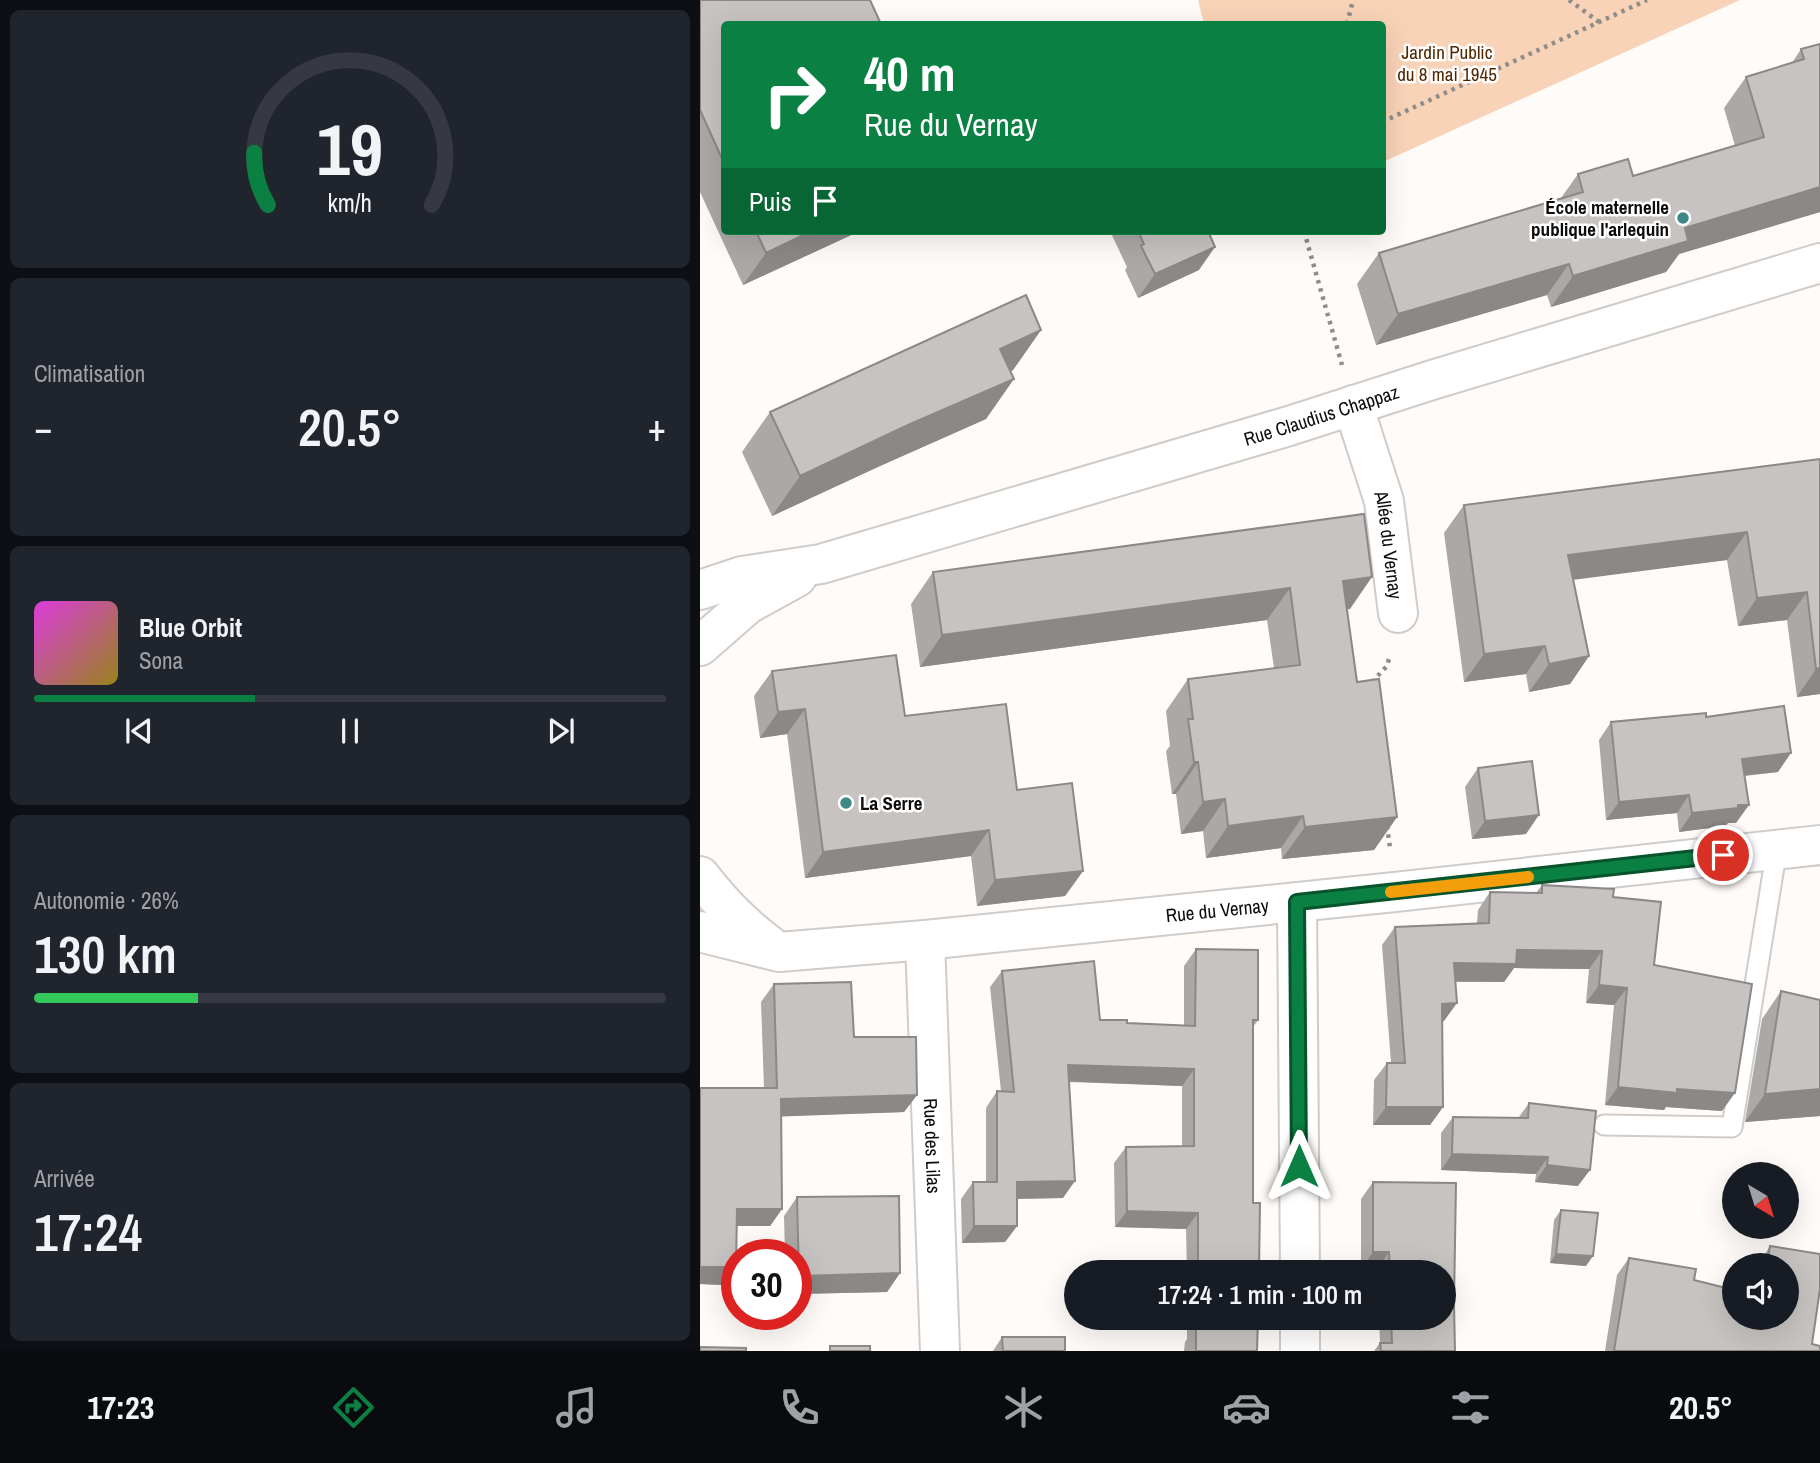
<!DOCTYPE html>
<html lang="fr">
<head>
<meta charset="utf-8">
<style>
	:root { --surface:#171b24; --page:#20242c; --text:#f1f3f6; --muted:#9ea1a6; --line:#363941; --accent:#0b8043 }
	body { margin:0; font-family:"Archivo Narrow",sans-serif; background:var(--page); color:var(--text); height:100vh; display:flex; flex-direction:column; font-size:26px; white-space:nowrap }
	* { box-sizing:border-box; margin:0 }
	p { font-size:23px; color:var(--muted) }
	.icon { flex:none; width:38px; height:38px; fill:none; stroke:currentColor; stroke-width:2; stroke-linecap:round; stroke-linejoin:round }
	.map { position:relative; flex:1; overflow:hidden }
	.details { display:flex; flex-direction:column; gap:10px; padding:10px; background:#0d0f14; width:700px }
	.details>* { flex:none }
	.hud { position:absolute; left:21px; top:21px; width:665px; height:214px; border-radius:7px; box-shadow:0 7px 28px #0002; background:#0b8043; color:#fff; overflow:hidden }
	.needle { width:46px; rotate:142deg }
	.buttons { position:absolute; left:1022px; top:1162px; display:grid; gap:14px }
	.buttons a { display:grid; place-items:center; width:77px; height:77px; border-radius:50%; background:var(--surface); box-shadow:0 7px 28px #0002; font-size:35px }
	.speed { position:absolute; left:21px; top:1239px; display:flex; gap:14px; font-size:35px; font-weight:700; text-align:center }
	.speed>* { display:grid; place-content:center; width:91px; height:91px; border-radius:50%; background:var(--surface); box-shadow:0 7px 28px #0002; line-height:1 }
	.speed .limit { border:10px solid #d22; background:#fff; color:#111 }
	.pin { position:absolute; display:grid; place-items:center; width:60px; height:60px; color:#fff; margin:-30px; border:4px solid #fff; border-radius:50%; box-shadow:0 2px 7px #0007 }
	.me { position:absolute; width:77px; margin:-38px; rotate:0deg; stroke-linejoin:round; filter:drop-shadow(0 0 5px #0008) }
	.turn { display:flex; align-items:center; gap:24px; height:147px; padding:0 28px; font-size:32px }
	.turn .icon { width:91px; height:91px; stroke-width:2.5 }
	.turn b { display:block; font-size:49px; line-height:60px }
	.then { display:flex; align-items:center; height:66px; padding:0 28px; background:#0003; gap:14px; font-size:26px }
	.big { font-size:52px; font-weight:600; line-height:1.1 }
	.details .tile { flex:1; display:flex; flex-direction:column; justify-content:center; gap:10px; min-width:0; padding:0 24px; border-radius:10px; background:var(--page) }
	.details .dial { align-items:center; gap:0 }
	.dial svg { height:182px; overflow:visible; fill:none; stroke:var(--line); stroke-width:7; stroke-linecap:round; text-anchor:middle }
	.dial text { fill:var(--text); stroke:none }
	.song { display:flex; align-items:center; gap:21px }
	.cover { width:84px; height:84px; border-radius:10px; background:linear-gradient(135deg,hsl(300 70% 55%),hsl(50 70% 35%)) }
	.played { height:7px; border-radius:4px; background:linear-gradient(90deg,var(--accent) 35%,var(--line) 35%) }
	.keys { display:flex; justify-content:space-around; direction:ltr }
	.heat { display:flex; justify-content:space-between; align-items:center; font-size:38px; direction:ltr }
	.charge { height:10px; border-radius:5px; background:linear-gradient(90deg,#34c759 26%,var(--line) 0) }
	.trip { position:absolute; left:364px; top:1260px; width:392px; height:70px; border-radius:35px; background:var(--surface); box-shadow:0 7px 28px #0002; font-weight:600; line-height:70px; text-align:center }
	.tabs { display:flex; height:112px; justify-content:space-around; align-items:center; background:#090b0e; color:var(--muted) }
	.tabs .icon { width:49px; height:49px }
	.tabs .on { color:var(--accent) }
	.tabs b { font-size:32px; color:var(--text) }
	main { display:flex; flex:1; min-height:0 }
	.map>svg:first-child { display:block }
	.green { fill:#f9d3b8 }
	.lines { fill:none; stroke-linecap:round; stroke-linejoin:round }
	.service-casing { stroke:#d0ccc9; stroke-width:23 }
	.minor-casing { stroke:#d0ccc9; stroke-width:42 }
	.path { stroke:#8f8d8b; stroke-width:4.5; stroke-dasharray:3.5 5; stroke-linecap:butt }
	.service { stroke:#fff; stroke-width:19 }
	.minor { stroke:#fff; stroke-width:38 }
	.wall { fill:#aba8a6 }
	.shaded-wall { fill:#8b8887 }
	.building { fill:#c7c3c1; stroke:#8b8887; stroke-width:2 }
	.route-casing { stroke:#07532c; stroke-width:18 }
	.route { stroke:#0b8043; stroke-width:12 }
	.slow { stroke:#f59e0b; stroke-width:12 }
	.poi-dot { fill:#408886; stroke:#fff; stroke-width:2.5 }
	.labels { text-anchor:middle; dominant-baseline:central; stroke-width:5; stroke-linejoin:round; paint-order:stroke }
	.park-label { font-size:19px; fill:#522800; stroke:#fff }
	.poi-label { font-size:19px; font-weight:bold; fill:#0d0c0b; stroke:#fff; text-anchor:end }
	.street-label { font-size:19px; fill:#0d0c0b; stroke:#fff }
</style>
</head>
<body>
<main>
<section class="details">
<div class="tile dial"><svg viewBox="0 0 100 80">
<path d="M14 69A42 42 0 1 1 86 69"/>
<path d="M14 69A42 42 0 0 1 8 46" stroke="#0b8043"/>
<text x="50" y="56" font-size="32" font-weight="700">19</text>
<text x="50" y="72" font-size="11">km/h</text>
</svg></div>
<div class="tile"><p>Climatisation</p>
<div class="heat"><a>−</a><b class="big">20.5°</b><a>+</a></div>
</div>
<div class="tile">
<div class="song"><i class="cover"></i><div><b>Blue Orbit</b><p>Sona</p></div></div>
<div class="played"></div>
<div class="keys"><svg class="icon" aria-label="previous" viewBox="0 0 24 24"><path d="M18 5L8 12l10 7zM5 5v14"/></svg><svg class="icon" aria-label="pause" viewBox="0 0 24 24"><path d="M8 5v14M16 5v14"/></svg><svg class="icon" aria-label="next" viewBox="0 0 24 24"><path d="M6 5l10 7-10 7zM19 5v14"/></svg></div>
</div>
<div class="tile"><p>Autonomie · 26%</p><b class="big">130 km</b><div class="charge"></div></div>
<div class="tile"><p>Arrivée</p><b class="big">17:24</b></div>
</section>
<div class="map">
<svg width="1120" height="1351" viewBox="0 0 1120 1351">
	<rect width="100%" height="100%" fill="#fffbf8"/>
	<path class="green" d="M 498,0 L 1040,0 L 683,162 L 682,24 L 504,24 Z"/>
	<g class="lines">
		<defs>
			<path id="service" d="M 904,1125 L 1032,1127 L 1077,848"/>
			<g id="minor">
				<path id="s1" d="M 653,405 L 684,501 L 698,613"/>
				<path id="s2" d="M 0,590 L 42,576 L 121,564 L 589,426 L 732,380 L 1120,263"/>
				<path d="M 0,646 L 48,604 L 97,577"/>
				<path d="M 0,876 C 22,904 41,924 69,945"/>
				<path d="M 597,902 L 600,1272"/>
				<path id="s3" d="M 0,931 L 7,934 L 79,952 L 225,940 L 695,892 L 1120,845"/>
				<path id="s4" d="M 225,940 L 240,1351"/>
				<path d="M 600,1318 L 600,1351"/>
			</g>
		</defs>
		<use href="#service" class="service-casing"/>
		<use href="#minor" class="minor-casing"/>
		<path class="path" d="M 869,0 L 899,22
			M 647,24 L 653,0
			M 682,122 L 947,0
			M 604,231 L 642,365
			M 672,682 L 687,666 L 690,655
			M 687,826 L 690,848"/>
		<use href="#service" class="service"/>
		<use href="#minor" class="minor"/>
	</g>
	<path class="wall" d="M 0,0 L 24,24 L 24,231 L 160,231 L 43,285 L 0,192 Z
		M 1120,44 L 1120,212 L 979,254 L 966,272 L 913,288 L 851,307 L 847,295 L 676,345 L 657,284 L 679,253 L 861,198 L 878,174 L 933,176 L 1035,146 L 1024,108 L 1046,77 L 1092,63 L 1101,49 Z
		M 410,231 L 508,231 L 499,270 L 438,298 L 425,270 L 427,267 Z
		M 341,330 L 313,370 L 310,372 L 286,419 L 180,466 L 72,516 L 42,452 L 70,412 Z
		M 1120,459 L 1120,694 L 1097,697 L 1087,620 L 1038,626 L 1027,560 L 873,579 L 889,656 L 870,684 L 829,692 L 826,674 L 764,682 L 744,533 L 764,505 Z
		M 664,514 L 650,609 L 647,609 L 657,682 L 697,817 L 674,850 L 582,859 L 581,848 L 506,858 L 503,831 L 481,834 L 476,794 L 472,794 L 466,751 L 470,746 L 466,711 L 488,679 L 574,668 L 567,620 L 220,667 L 211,604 L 233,572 Z
		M 72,671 L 205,716 L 317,790 L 383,871 L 365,896 L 277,906 L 271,856 L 105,878 L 87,734 L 60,738 L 54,696 Z
		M 1006,717 L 1078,772 L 1045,776 L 1036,823 L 1028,823 L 1025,826 L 979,832 L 977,813 L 906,820 L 899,740 L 911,722 Z
		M 778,768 L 826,834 L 772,839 L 765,787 Z
		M 842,885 L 913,897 L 954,965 L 1022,1111 L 966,1107 L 964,1110 L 905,1105 L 914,1005 L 886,1003 L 889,969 L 814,968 L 804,982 L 755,982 L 744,1021 L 742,1021 L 743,1107 L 730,1125 L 673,1125 L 674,1080 L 687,1063 L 691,1063 L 682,945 L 695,927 L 777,923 L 778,910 L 790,892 L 836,893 Z
		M 496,949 L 558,1020 L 553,1027 L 553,1203 L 559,1272 L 487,1272 L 486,1229 L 415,1227 L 414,1163 L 426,1147 L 482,1146 L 482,1086 L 369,1082 L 363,1198 L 317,1199 L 317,1226 L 305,1242 L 262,1243 L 261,1199 L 273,1182 L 286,1182 L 286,1108 L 297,1091 L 301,1091 L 290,987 L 302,971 L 400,1020 L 427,1023 L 484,1025 L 484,966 Z
		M 74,984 L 154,1037 L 217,1095 L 204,1112 L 81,1116 L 82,1209 L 70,1226 L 37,1226 L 24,1285 L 0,1284 L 0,1088 L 64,1088 L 61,1002 Z
		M 1081,991 L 1120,1000 L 1120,1116 L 1045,1122 L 1062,1019 Z
		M 829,1103 L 878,1186 L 835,1182 L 836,1174 L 741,1170 L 741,1133 L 753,1117 L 819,1117 Z
		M 673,1182 L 756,1183 L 754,1304 L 755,1351 L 674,1351 L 680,1343 L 679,1318 L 744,1318 L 744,1272 L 677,1272 L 677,1269 L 661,1269 L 661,1199 Z
		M 97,1197 L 200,1273 L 187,1292 L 96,1294 L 96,1255 L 85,1255 L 84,1216 Z
		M 861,1210 L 886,1266 L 850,1263 L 854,1220 Z
		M 1070,1246 L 1120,1254 L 1120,1289 L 1112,1344 L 1120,1346 L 1120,1351 L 905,1351 L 917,1275 L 929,1258 L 996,1269 L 994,1280 L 1034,1290 L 1034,1318 L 1087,1318 L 1087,1265 L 1058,1265 Z
		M 487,1318 L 558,1318 L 557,1351 L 484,1351 L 485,1342 L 487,1339 Z
		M 302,1337 L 365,1351 L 293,1351 Z"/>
	<path class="shaded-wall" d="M 1120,187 L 1120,212 L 979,254 L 966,272 L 851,307 L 873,276 L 985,228 Z
		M 112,231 L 160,231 L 43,285 L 66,253 Z
		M 515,247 L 499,270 L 438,298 L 455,274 Z
		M 869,264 L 847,295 L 676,345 L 698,314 Z
		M 341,330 L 313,370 L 272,389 L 300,349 Z
		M 314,379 L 286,419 L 180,466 L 72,516 L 100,476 L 208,425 Z
		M 1047,532 L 1027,560 L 849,583 L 868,555 Z
		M 672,577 L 650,609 L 620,613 L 643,581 Z
		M 590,588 L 567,620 L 220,667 L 242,635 Z
		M 1107,592 L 1087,620 L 1038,626 L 1057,598 Z
		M 845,646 L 826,674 L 764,682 L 784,654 Z
		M 889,656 L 870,684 L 829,692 L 849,664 Z
		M 1120,668 L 1120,694 L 1097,697 L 1116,669 Z
		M 105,709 L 87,734 L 60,738 L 78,712 Z
		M 1091,753 L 1078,772 L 1029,777 L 1042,759 Z
		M 494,762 L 498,762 L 476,794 L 472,794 Z
		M 989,795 L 977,813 L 906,820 L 919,802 Z
		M 525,799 L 503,831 L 481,834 L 503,802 Z
		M 1038,805 L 1049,805 L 1036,823 L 1028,823 L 1025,826 L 979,832 L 992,813 Z
		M 839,815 L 826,834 L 772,839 L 785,821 Z
		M 603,816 L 581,848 L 506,858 L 528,826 Z
		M 697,817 L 674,850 L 582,859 L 605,827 Z
		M 289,830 L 271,856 L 105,878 L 123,852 Z
		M 383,871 L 365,896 L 277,906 L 295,880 Z
		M 817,950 L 902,951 L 889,969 L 814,968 L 804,982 L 741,981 L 754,963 Z
		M 899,985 L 927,988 L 914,1005 L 886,1003 Z
		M 757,1003 L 744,1021 L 730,1022 L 742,1004 Z
		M 368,1065 L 494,1069 L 482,1086 L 357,1081 Z
		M 918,1087 L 977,1089 L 1035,1093 L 1022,1111 L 966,1107 L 964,1110 L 905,1105 Z
		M 1120,1089 L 1120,1116 L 1045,1122 L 1065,1094 Z
		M 217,1095 L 204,1112 L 69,1117 L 81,1099 Z
		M 686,1107 L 743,1107 L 730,1125 L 673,1125 Z
		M 752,1154 L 848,1157 L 836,1174 L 741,1170 Z
		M 847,1165 L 890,1170 L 878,1186 L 835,1182 Z
		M 375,1181 L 363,1198 L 306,1199 L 317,1182 Z
		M 37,1209 L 82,1209 L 70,1226 L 25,1226 Z
		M 427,1211 L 498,1213 L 486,1229 L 415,1227 Z
		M 274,1226 L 317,1226 L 305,1242 L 262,1243 Z
		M 673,1252 L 689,1252 L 677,1269 L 661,1269 Z
		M 856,1254 L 893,1256 L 886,1266 L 850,1263 Z
		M 0,1267 L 36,1267 L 24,1285 L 0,1284 Z
		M 200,1273 L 187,1292 L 96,1294 L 96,1279 L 99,1276 Z"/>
	<path class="building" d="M 0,0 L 170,0 L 181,24 L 24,24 L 24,163 L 0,110 Z
		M 1120,44 L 1120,187 L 985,228 L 988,241 L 935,257 L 873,276 L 869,264 L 698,314 L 679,253 L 883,192 L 878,174 L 928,159 L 933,176 L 1064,137 L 1046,77 L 1104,59 L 1101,49 Z
		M 56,231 L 112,231 L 66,253 Z
		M 438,231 L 508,231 L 515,247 L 455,274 L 441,246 L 444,244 Z
		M 326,295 L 341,330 L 300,349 L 314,379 L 208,425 L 100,476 L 70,412 Z
		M 1120,459 L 1120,668 L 1116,669 L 1107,592 L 1057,598 L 1047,532 L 868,555 L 889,656 L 849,664 L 845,646 L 784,654 L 764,505 Z
		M 664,514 L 672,577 L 643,581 L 657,682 L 679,679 L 697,817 L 605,827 L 603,816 L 528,826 L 525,799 L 503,802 L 498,762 L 494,762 L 488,719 L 493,719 L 488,679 L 600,665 L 590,588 L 242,635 L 233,572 Z
		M 196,655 L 205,716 L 306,704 L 317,790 L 372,783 L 383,871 L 295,880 L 289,830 L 123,852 L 105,709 L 78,712 L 72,671 Z
		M 1084,706 L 1091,753 L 1042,759 L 1049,805 L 1038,805 L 1038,808 L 992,813 L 989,795 L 919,802 L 911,722 L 1006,713 L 1006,717 Z
		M 832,761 L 839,815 L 785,821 L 778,768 Z
		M 842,885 L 914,889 L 913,897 L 961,902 L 954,965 L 1052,984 L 1035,1093 L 977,1089 L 977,1093 L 918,1087 L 927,988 L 899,985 L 902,951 L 817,950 L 816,964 L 754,963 L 757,1003 L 742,1004 L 743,1107 L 686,1107 L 687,1063 L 705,1063 L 695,927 L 789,923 L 790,892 L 842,893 Z
		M 496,949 L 558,950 L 558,1020 L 553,1020 L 553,1203 L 560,1203 L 559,1272 L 498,1272 L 498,1213 L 427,1211 L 426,1147 L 494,1146 L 494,1069 L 368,1065 L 375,1181 L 317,1182 L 317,1226 L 274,1226 L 273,1182 L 297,1182 L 297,1091 L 314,1092 L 302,971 L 394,961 L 400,1020 L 427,1020 L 427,1023 L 495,1026 Z
		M 151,982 L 154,1037 L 216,1037 L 217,1095 L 81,1099 L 82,1209 L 37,1209 L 36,1267 L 0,1267 L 0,1088 L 77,1088 L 74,984 Z
		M 1081,991 L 1120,1000 L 1120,1089 L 1065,1094 Z
		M 829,1103 L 896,1111 L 890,1170 L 847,1165 L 848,1157 L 752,1154 L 753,1117 L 828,1118 Z
		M 673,1182 L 756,1183 L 754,1304 L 755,1351 L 681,1351 L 680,1343 L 692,1343 L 691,1318 L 744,1318 L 744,1272 L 690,1272 L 689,1252 L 673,1252 Z
		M 199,1196 L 200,1273 L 99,1276 L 97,1197 Z
		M 861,1210 L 898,1213 L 893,1256 L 856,1254 Z
		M 1070,1246 L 1120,1254 L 1120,1289 L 1112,1344 L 1120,1346 L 1120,1351 L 914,1351 L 929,1258 L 996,1269 L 994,1280 L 1034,1290 L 1034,1318 L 1087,1318 L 1087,1265 L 1067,1265 Z
		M 499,1318 L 558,1318 L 557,1351 L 496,1351 L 496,1326 L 499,1326 Z
		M 302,1337 L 365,1337 L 365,1351 L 303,1351 Z
		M 130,1346 L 170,1346 L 170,1351 L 130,1351 Z
		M 0,1347 L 46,1348 L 46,1351 L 0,1351 Z"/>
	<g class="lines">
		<defs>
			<path id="route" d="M 599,1166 L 597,902 L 1023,855"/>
		</defs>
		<use href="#route" class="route-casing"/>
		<use href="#route" class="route"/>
		<path class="slow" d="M 691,892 L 828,877"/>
	</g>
	<g class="poi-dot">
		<circle cx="983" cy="218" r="7"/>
		<circle cx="146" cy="803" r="7"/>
	</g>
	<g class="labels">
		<g class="park-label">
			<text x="747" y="52">Jardin Public<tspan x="747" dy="22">du 8 mai 1945</tspan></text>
		</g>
		<g class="poi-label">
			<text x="969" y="207">École maternelle<tspan x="969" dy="22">publique l'arlequin</tspan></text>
			<text x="160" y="803" text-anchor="start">La Serre</text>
		</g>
		<g class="street-label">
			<text stroke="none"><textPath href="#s2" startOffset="646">Rue Claudius Chappaz</textPath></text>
			<text stroke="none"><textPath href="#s1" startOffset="145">Allée du Vernay</textPath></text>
			<text stroke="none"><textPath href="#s3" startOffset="522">Rue du Vernay</textPath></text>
			<text stroke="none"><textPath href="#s4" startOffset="206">Rue des Lilas</textPath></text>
		</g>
	</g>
</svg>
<div class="buttons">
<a><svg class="needle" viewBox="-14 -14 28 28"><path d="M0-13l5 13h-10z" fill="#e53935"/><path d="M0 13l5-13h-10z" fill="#9ea1a6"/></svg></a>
<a><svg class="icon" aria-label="sound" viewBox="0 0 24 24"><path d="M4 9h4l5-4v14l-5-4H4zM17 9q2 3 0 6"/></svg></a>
</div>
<div class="speed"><div class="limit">30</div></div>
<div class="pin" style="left:1023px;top:855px;background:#d93025"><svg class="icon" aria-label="arrive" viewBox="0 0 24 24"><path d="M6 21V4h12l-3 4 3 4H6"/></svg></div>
<svg class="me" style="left:599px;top:1166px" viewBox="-20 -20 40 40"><path d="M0-17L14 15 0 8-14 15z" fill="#0b8043" stroke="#fff" stroke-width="4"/></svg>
<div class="trip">17:24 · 1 min · 100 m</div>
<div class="hud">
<div class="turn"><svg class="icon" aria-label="right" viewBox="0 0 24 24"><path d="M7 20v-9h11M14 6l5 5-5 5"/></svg><div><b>40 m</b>Rue du Vernay</div></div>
<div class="then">Puis<svg class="icon" aria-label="arrive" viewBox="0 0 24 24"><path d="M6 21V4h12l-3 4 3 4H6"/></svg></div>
</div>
</div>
</main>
<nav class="tabs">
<b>17:23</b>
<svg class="icon on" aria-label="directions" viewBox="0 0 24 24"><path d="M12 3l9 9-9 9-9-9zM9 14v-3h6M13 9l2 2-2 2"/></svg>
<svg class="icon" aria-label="music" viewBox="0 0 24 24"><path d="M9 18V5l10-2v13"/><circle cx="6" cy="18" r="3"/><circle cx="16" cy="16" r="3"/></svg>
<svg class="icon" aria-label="phone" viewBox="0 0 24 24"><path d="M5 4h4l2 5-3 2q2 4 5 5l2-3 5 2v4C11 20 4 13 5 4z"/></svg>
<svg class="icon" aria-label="climate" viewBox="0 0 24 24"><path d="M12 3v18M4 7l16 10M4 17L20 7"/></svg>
<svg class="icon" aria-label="car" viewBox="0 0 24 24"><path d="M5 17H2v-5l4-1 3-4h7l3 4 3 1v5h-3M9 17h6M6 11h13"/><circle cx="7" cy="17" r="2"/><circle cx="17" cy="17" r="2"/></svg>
<svg class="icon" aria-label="filters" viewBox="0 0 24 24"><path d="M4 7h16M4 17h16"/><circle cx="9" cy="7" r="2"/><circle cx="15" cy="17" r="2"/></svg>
<b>20.5°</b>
</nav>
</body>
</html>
